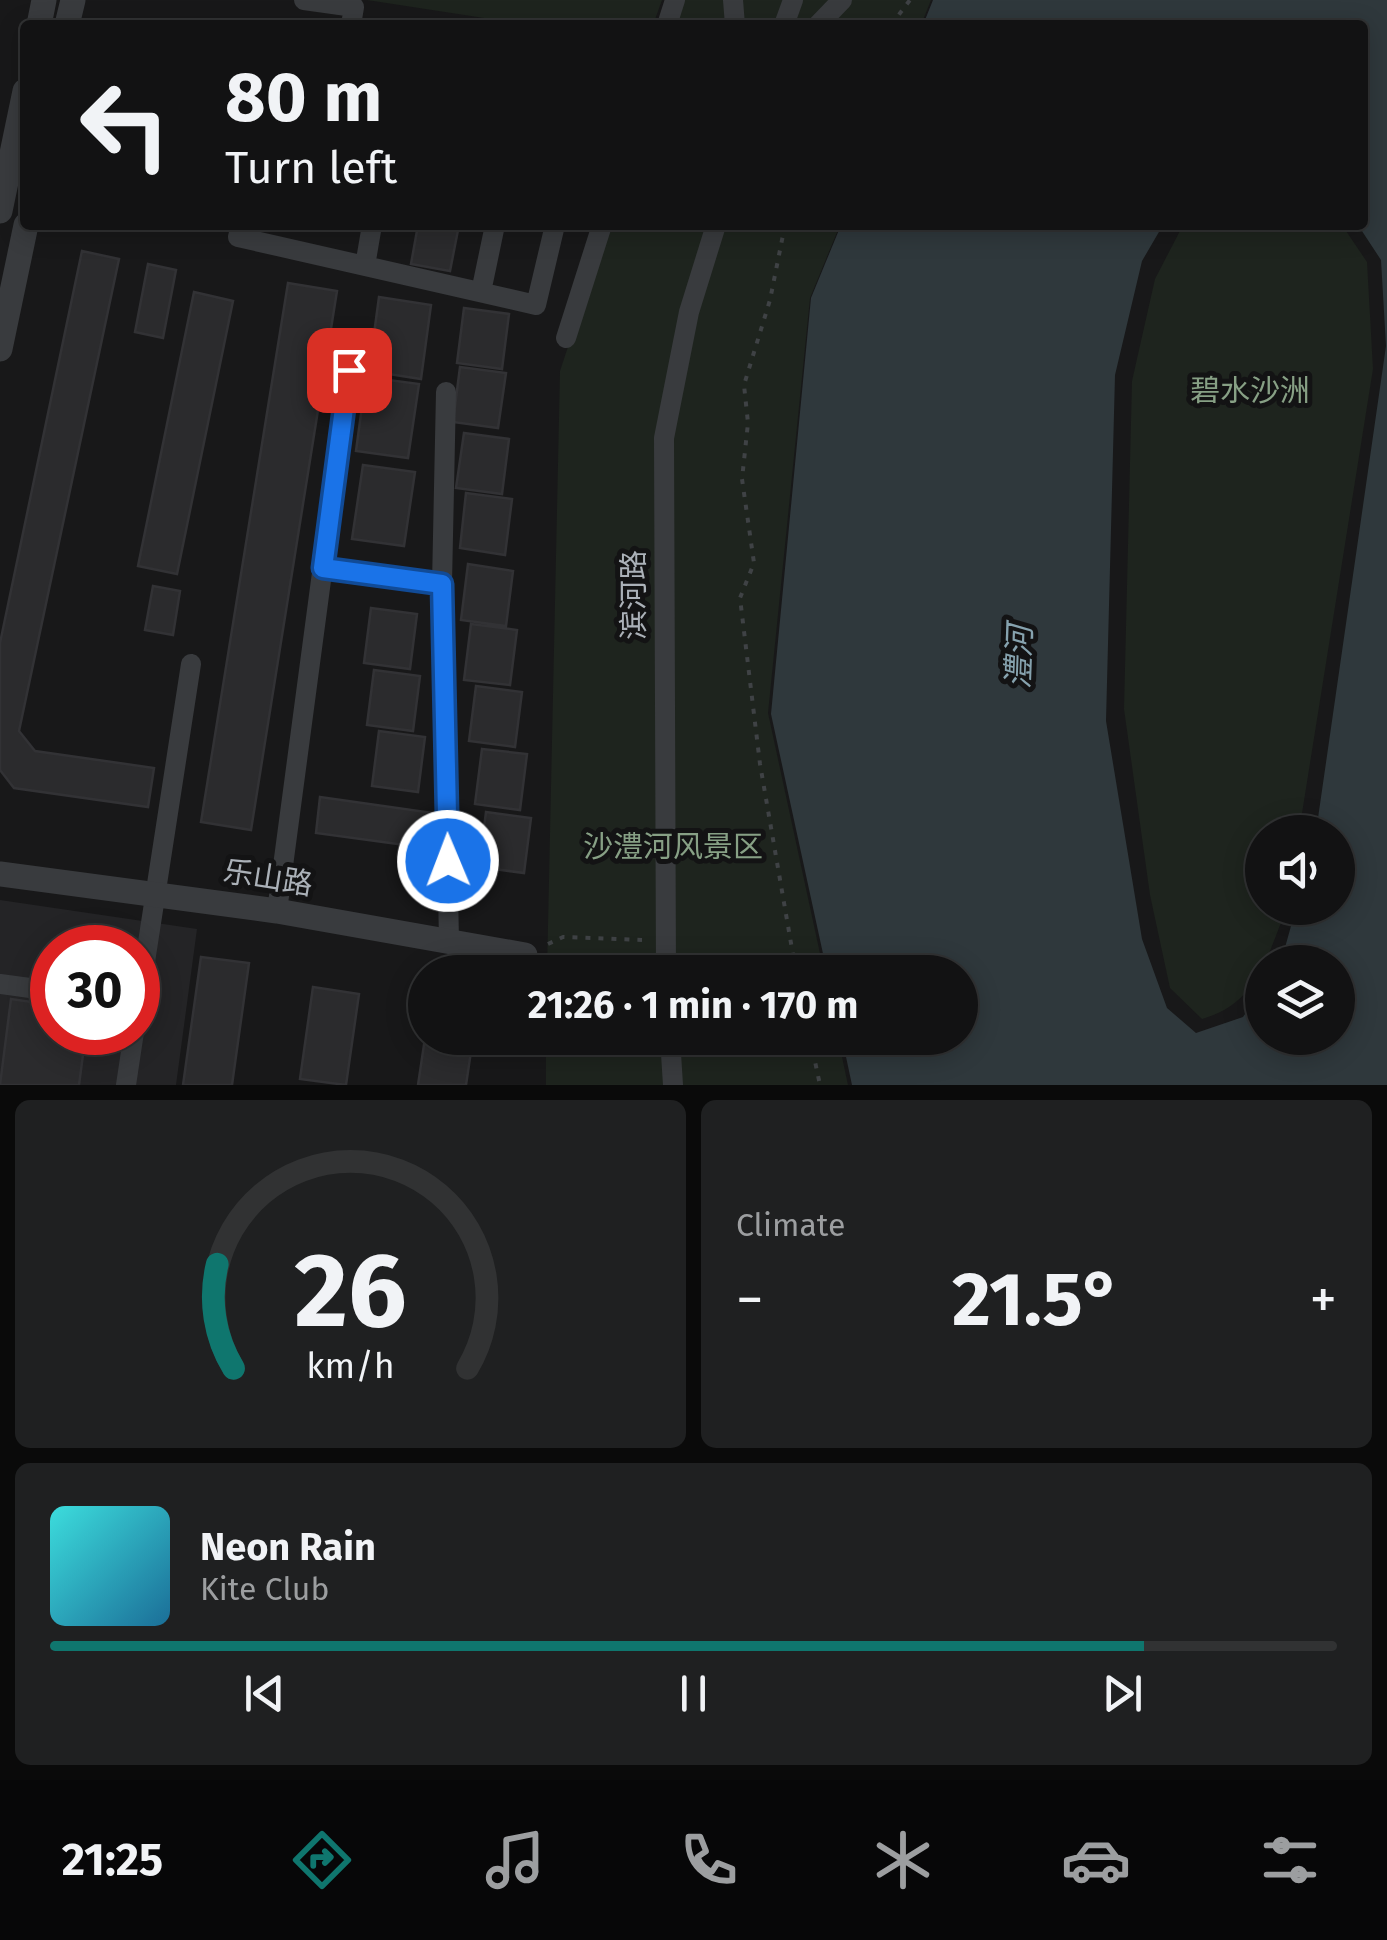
<!DOCTYPE html>
<html lang="en">
<head>
<meta charset="utf-8">
<style>
	:root { --surface:#121213; --page:#1f2021; --text:#f1f3f6; --muted:#9c9ea0; --line:#313233; --accent:#0f766e }
	body { margin:0; font-family:"Fira Sans","Noto Sans SC",sans-serif; background:var(--page); color:var(--text); height:100vh; display:flex; flex-direction:column; font-size:38px; white-space:nowrap }
	* { box-sizing:border-box; margin:0 }
	p { font-size:32px; color:var(--muted) }
	.icon { flex:none; width:55px; height:55px; fill:none; stroke:currentColor; stroke-width:2; stroke-linecap:round; stroke-linejoin:round }
	.map { position:relative; height:1085px; overflow:hidden }
	.side { display:flex; flex-direction:column; gap:15px; padding:15px; background:#0a0a0a; flex:1 }
	.side>* { flex:none }
	.hud { position:absolute; left:20px; top:20px; width:1348px; height:210px; border-radius:10px; box-shadow:0 5px 25px #0003,0 0 0 2px var(--line); background:#121213; color:var(--text); overflow:hidden }
	.fabs { position:absolute; left:1245px; top:815px; display:grid; gap:20px }
	.fabs a { display:grid; place-items:center; width:110px; height:110px; border-radius:50%; background:var(--surface); box-shadow:0 5px 25px #0003,0 0 0 2px var(--line); font-size:50px }
	.speed { position:absolute; left:30px; top:925px; display:flex; gap:20px; font-size:50px; font-weight:700; text-align:center }
	.speed>* { display:grid; place-content:center; width:130px; height:130px; border-radius:50%; background:var(--surface); box-shadow:0 5px 25px #0003,0 0 0 2px var(--line); line-height:1 }
	.speed .limit { border:15px solid #d22; background:#fff; color:#111 }
	.pin { position:absolute; display:grid; place-items:center; width:85px; height:85px; color:#fff; margin:-42px; border-radius:20px; box-shadow:0 5px 15px #0006 }
	.me { position:absolute; width:110px; margin:-55px; rotate:359deg; stroke-linejoin:round; filter:drop-shadow(0 0 8px #0008) }
	.turn { display:flex; align-items:center; gap:35px; height:210px; padding:0 40px; font-size:45px }
	.turn .icon { width:130px; height:130px; stroke-width:2.5 }
	.turn b { display:block; font-size:70px; line-height:85px }
	.big { font-size:75px; font-weight:700; line-height:1.1 }
	.side .tile { flex:1; display:flex; flex-direction:column; justify-content:center; gap:15px; min-width:0; padding:0 35px; border-radius:15px; background:var(--page) }
	.side .dial { align-items:center; gap:0 }
	.dial svg { height:260px; overflow:visible; fill:none; stroke:var(--line); stroke-width:7; stroke-linecap:round; text-anchor:middle }
	.dial text { fill:var(--text); stroke:none }
	.song { display:flex; align-items:center; gap:30px }
	.cover { width:120px; height:120px; border-radius:15px; background:linear-gradient(135deg,hsl(180 70% 55%),hsl(200 70% 35%)) }
	.played { height:10px; border-radius:5px; background:linear-gradient(90deg,var(--accent) 85%,var(--line) 85%) }
	.keys { display:flex; justify-content:space-around; direction:ltr }
	.heat { display:flex; justify-content:space-between; align-items:center; font-size:55px; direction:ltr }
	.side .tiles { flex:1; display:grid; gap:15px; grid-template-columns:1fr 1fr }
	.tile:last-child { grid-column:span 2 }
	.trip { position:absolute; left:408px; top:955px; width:570px; height:100px; border-radius:50px; background:var(--surface); box-shadow:0 5px 25px #0003,0 0 0 2px var(--line); font-weight:700; line-height:100px; text-align:center }
	.dock { display:flex; height:160px; justify-content:space-around; align-items:center; background:#070708; color:var(--muted) }
	.dock .icon { width:70px; height:70px }
	.dock .current { color:var(--accent) }
	.dock b { font-size:45px; color:var(--text) }
	.map>svg:first-child { display:block }
	.built { fill:#242426; fill-rule:evenodd }
	.green { fill:#1e241e }
	.water { fill:#2f383c }
	.building { fill:#2b2b2d; stroke:#323235; stroke-width:2.5 }
	.lines { fill:none; stroke-linecap:round; stroke-linejoin:round }
	.path { stroke:#3f4245; stroke-width:4; stroke-dasharray:5 8; stroke-linecap:butt }
	.minor { stroke:#393b3e; stroke-width:20 }
	.tertiary { stroke:#393b3e; stroke-width:25 }
	.route-casing { stroke:#114b97; stroke-width:25 }
	.route { stroke:#1a73e8; stroke-width:18 }
	.labels { text-anchor:middle; dominant-baseline:central; stroke-width:10; stroke-linejoin:round; paint-order:stroke }
	.park-label { font-size:30px; fill:#87a085; stroke:#131314 }
	.street-label { font-size:30px; fill:#abb1b8; stroke:#131314 }
	.water-label { font-size:32px; font-style:italic; fill:#86a2ae; stroke:#131314 }
</style>
</head>
<body>
<div class="map">
<svg width="1387" height="1085" viewBox="0 0 1387 1085">
	<rect width="100%" height="100%" fill="#181819"/>
	<path class="built" d="M 0,900 L 197,929 L 176,1085 L 0,1085 ZM 52,948 L 138,948 L 138,1032 L 52,1032 Z"/>
	<path class="green" d="M 367,0 L 662,0 L 653,25 L 529,25 Z
		M 683,0 L 931,0 L 921,25 L 675,25 Z
		M 608,225 L 840,225 L 810,298 L 768,713 L 824,972 L 547,972 L 560,371 Z
		M 1183,225 L 1342,225 L 1367,262 L 1373,369 L 1299,832 L 1262,832 L 1262,908 L 1286,910 C 1266,959 1257,1003 1202,1019 L 1170,988 L 1150,895 L 1124,709 L 1132,381 L 1155,279 Z
		M 546,1038 L 838,1038 L 848,1085 L 546,1085 Z"/>
	<path class="water" d="M 933,0 L 1387,0 L 1387,1085 L 852,1085 L 842,1038 L 960,1038 L 960,972 L 827,972 L 771,714 L 811,298 L 841,225 L 1163,225 L 1142,261 L 1115,375 L 1106,721 L 1142,939 L 1167,1008 L 1196,1033 L 1243,1017 L 1262,989 L 1262,1038 L 1338,1038 L 1338,962 L 1281,962 L 1296,908 L 1338,908 L 1338,832 L 1316,832 L 1386,346 L 1381,260 L 1358,225 L 1362,225 L 1362,25 L 923,25 Z"/>
	<path class="building" d="M 418,225 L 459,225 L 450,271 L 411,264 Z
		M 82,251 L 119,259 L 19,731 L 35,751 L 154,768 L 148,807 L 14,788 L 0,770 L 0,643 Z
		M 148,264 L 176,270 L 163,338 L 135,332 Z
		M 288,283 L 337,291 L 251,830 L 201,822 Z
		M 194,292 L 233,301 L 177,574 L 138,566 Z
		M 379,297 L 431,305 L 421,379 L 369,371 Z
		M 464,308 L 509,314 L 502,369 L 457,363 Z
		M 460,367 L 506,373 L 498,428 L 453,422 Z
		M 366,377 L 419,384 L 408,458 L 356,451 Z
		M 464,433 L 509,439 L 502,494 L 456,488 Z
		M 363,465 L 415,472 L 404,546 L 352,539 Z
		M 466,493 L 512,499 L 505,555 L 460,548 Z
		M 468,564 L 513,571 L 506,626 L 461,620 Z
		M 153,586 L 180,591 L 173,635 L 145,630 Z
		M 371,608 L 417,614 L 410,669 L 364,663 Z
		M 471,624 L 517,630 L 510,685 L 464,680 Z
		M 374,670 L 420,676 L 413,731 L 367,725 Z
		M 476,686 L 522,692 L 515,747 L 469,741 Z
		M 379,731 L 425,737 L 418,792 L 372,786 Z
		M 482,749 L 527,754 L 520,810 L 475,804 Z
		M 320,797 L 440,814 L 435,849 L 316,833 Z
		M 486,812 L 531,818 L 524,873 L 479,867 Z
		M 201,957 L 249,963 L 232,1085 L 183,1085 Z
		M 313,987 L 359,994 L 346,1085 L 300,1079 Z
		M 11,999 L 52,1005 L 52,1032 L 86,1032 L 79,1085 L 0,1085 Z
		M 425,1038 L 473,1038 L 466,1085 L 418,1085 Z"/>
	<g class="lines">
		<path class="path" d="M 891,25 L 910,0
			M 785,225 L 770,300 L 744,385 L 748,423 L 742,479 L 754,563 L 740,598 L 760,764 L 796,972
			M 548,944 L 563,937 L 642,940
			M 810,1038 L 820,1085"/>
		<path class="minor" d="M 304,0 L 354,7 L 351,25
			M 733,0 L 735,25
			M 667,25 L 675,0
			M 784,25 L 793,0
			M 818,25 L 842,0
			M 241,225 L 238,237 L 536,305 L 555,225
			M 365,266 L 372,225
			M 481,292 L 495,225
			M 566,338 L 602,225
			M 446,392 L 442,584 L 449,941
			M 323,568 L 442,584
			M 277,911 L 349,370
			M 666,972 L 664,438 L 689,312 L 716,225
			M 0,984 L 52,991
			M 138,1007 L 191,664
			M 670,1038 L 673,1085
			M 126,1085 L 134,1032"/>
		<path class="tertiary" d="M 39,25 L 44,0
			M 67,25 L 73,0
			M 0,211 L 25,91
			M 0,349 L 26,225
			M 0,874 L 277,911 L 525,955"/>
	</g>
	<g class="lines">
		<defs>
			<path id="route" d="M 349,370 L 323,568 L 442,584 L 448,861"/>
		</defs>
		<use href="#route" class="route-casing"/>
		<use href="#route" class="route"/>
	</g>
	<g class="labels">
		<g class="park-label">
			<text x="1250" y="391">碧水沙洲</text>
			<text x="673" y="847">沙澧河风景区</text>
		</g>
		<g class="street-label">
			<text transform="translate(634 595) rotate(-90)">滨河路</text>
			<text transform="translate(268 878) rotate(9)">乐山路</text>
		</g>
		<g class="water-label">
			<text transform="translate(1019 657) rotate(-88)">澧河</text>
		</g>
	</g>
</svg>
<div class="fabs">
<a><svg class="icon" aria-label="sound" viewBox="0 0 24 24"><path d="M4 9h4l5-4v14l-5-4H4zM17 9q2 3 0 6"/></svg></a>
<a><svg class="icon" aria-label="layers" viewBox="0 0 24 24"><path d="M12 4l9 5-9 5-9-5zM3 14l9 5 9-5"/></svg></a>
</div>
<div class="speed"><div class="limit">30</div></div>
<div class="pin" style="left:349px;top:370px;background:#d93025"><svg class="icon" aria-label="arrive" viewBox="0 0 24 24"><path d="M6 21V4h12l-3 4 3 4H6"/></svg></div>
<svg class="me" style="left:448px;top:861px" viewBox="-20 -20 40 40"><circle r="17" fill="#1a73e8" stroke="#fff" stroke-width="3"/><path d="M0-11L8 9 0 5-8 9z" fill="#fff"/></svg>
<div class="trip">21:26 · 1 min · 170 m</div>
<div class="hud">
<div class="turn"><svg class="icon" aria-label="left" viewBox="0 0 24 24"><path d="M17 20v-9H6M10 6l-5 5 5 5"/></svg><div><b>80 m</b>Turn left</div></div>
</div>
</div>
<section class="side">
<div class="tiles">
<div class="tile dial"><svg viewBox="0 0 100 80">
<path d="M14 69A42 42 0 1 1 86 69"/>
<path d="M14 69A42 42 0 0 1 9 37" stroke="#0f766e"/>
<text x="50" y="56" font-size="32" font-weight="700">26</text>
<text x="50" y="72" font-size="11">km/h</text>
</svg></div>
<div class="tile"><p>Climate</p>
<div class="heat"><a>−</a><b class="big">21.5°</b><a>+</a></div>
</div>
<div class="tile">
<div class="song"><i class="cover"></i><div><b>Neon Rain</b><p>Kite Club</p></div></div>
<div class="played"></div>
<div class="keys"><svg class="icon" aria-label="previous" viewBox="0 0 24 24"><path d="M18 5L8 12l10 7zM5 5v14"/></svg><svg class="icon" aria-label="pause" viewBox="0 0 24 24"><path d="M8 5v14M16 5v14"/></svg><svg class="icon" aria-label="next" viewBox="0 0 24 24"><path d="M6 5l10 7-10 7zM19 5v14"/></svg></div>
</div>
</div>
</section>
<nav class="dock">
<b>21:25</b>
<svg class="icon current" aria-label="directions" viewBox="0 0 24 24"><path d="M12 3l9 9-9 9-9-9zM9 14v-3h6M13 9l2 2-2 2"/></svg>
<svg class="icon" aria-label="music" viewBox="0 0 24 24"><path d="M9 18V5l10-2v13"/><circle cx="6" cy="18" r="3"/><circle cx="16" cy="16" r="3"/></svg>
<svg class="icon" aria-label="phone" viewBox="0 0 24 24"><path d="M5 4h4l2 5-3 2q2 4 5 5l2-3 5 2v4C11 20 4 13 5 4z"/></svg>
<svg class="icon" aria-label="climate" viewBox="0 0 24 24"><path d="M12 3v18M4 7l16 10M4 17L20 7"/></svg>
<svg class="icon" aria-label="car" viewBox="0 0 24 24"><path d="M5 17H2v-5l4-1 3-4h7l3 4 3 1v5h-3M9 17h6M6 11h13"/><circle cx="7" cy="17" r="2"/><circle cx="17" cy="17" r="2"/></svg>
<svg class="icon" aria-label="filters" viewBox="0 0 24 24"><path d="M4 7h16M4 17h16"/><circle cx="9" cy="7" r="2"/><circle cx="15" cy="17" r="2"/></svg>
</nav>
</body>
</html>
